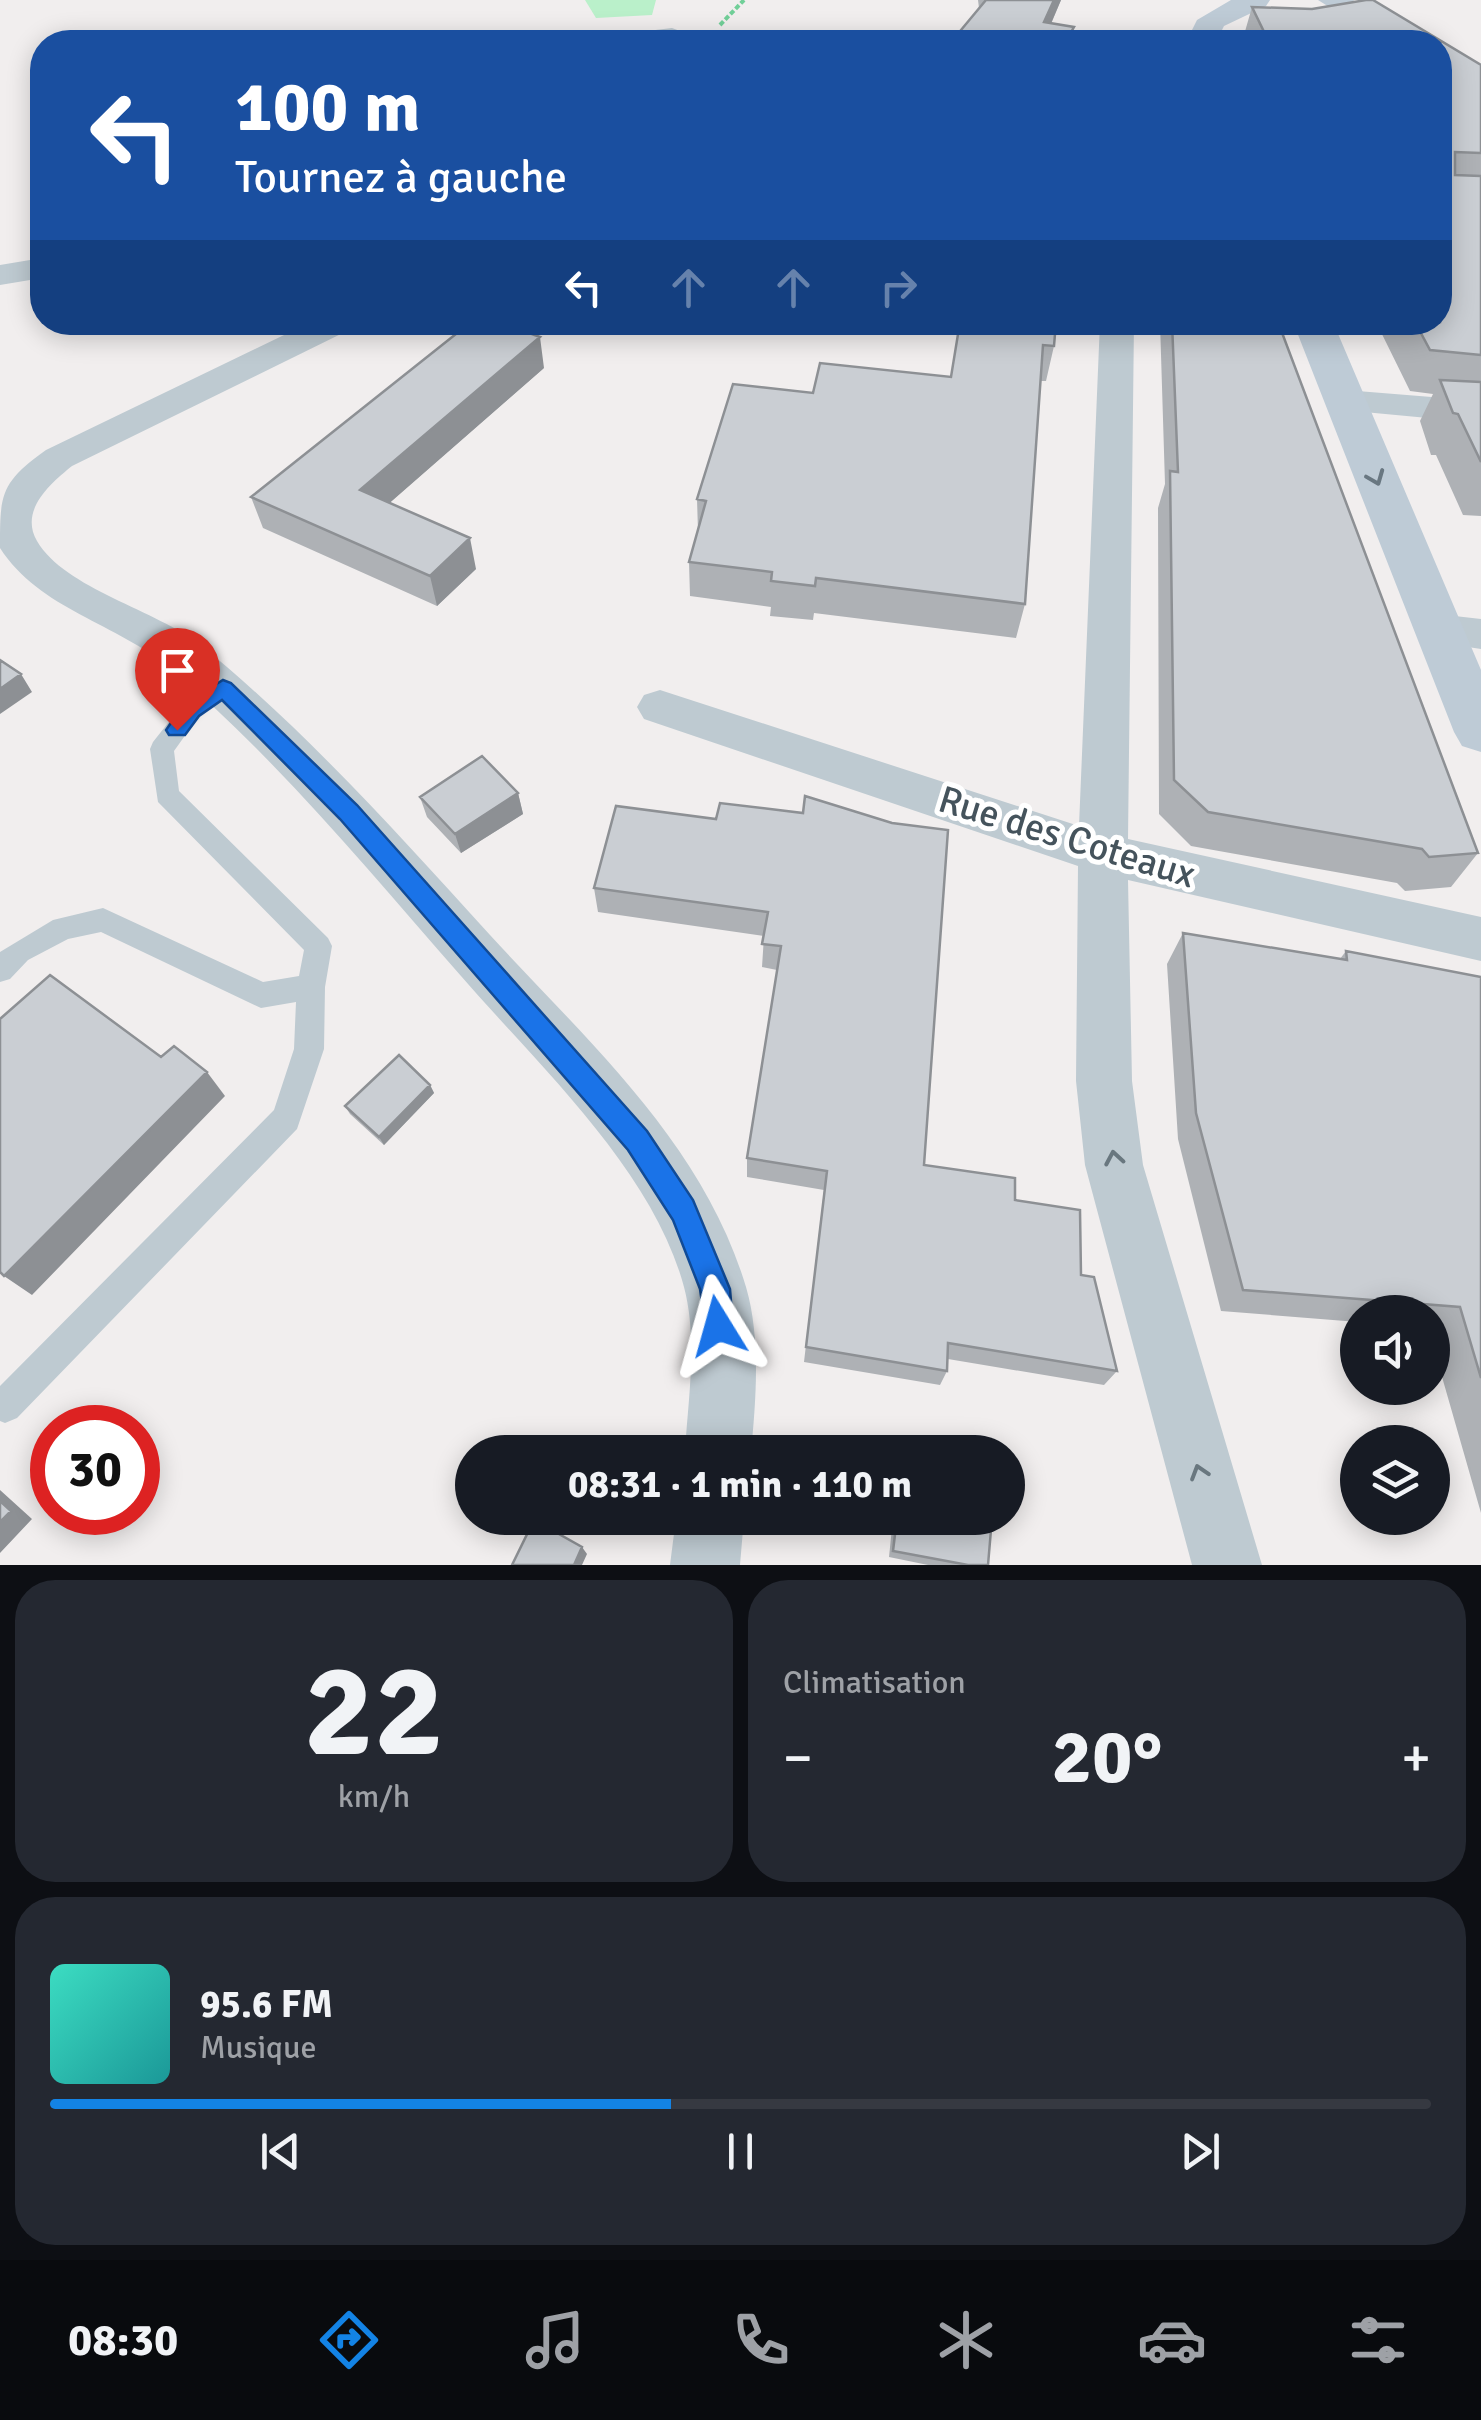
<!DOCTYPE html>
<html lang="fr">
<head>
<meta charset="utf-8">
<style>
	:root { --surface:#171b24; --page:#242831; --text:#f1f3f6; --muted:#9ea1a6; --line:#363941; --accent:#1383e5 }
	body { margin:0; font-family:Signika,sans-serif; background:var(--page); color:var(--text); height:100vh; display:flex; flex-direction:column; font-size:38px; white-space:nowrap }
	* { box-sizing:border-box; margin:0 }
	p { font-size:32px; color:var(--muted) }
	.icon { flex:none; width:55px; height:55px; fill:none; stroke:currentColor; stroke-width:2; stroke-linecap:round; stroke-linejoin:round }
	.map { position:relative; height:1565px; overflow:hidden }
	.sheet { display:flex; flex-direction:column; gap:15px; padding:15px; background:#0d0f14; flex:1 }
	.sheet>* { flex:none }
	.guide { position:absolute; left:30px; top:30px; width:1422px; height:305px; border-radius:40px; box-shadow:0 5px 25px #0003; background:#1a4fa0; color:#fff; overflow:hidden }
	.tools { position:absolute; left:1340px; top:1295px; display:grid; gap:20px }
	.tools a { display:grid; place-items:center; width:110px; height:110px; border-radius:50%; background:var(--surface); box-shadow:0 5px 25px #0003; font-size:50px }
	.speed { position:absolute; left:30px; top:1405px; display:flex; gap:20px; font-size:50px; font-weight:700; text-align:center }
	.speed>* { display:grid; place-content:center; width:130px; height:130px; border-radius:50%; background:var(--surface); box-shadow:0 5px 25px #0003; line-height:1 }
	.speed .limit { border:15px solid #d22; background:#fff; color:#111 }
	.pin { position:absolute; display:grid; place-items:center; width:85px; height:85px; color:#fff; margin:-102px -42px; border-radius:50% 50% 50% 0; rotate:-45deg; box-shadow:0 0 10px #0007 }
	.pin .icon { rotate:45deg }
	.me { position:absolute; width:110px; margin:-55px; rotate:352deg; stroke-linejoin:round; filter:drop-shadow(0 0 8px #0008) }
	.turn { display:flex; align-items:center; gap:35px; height:210px; padding:0 40px; font-size:45px }
	.turn .icon { width:130px; height:130px; stroke-width:2.5 }
	.turn b { display:block; font-size:70px; line-height:85px }
	.lanes { display:flex; align-items:center; height:95px; padding:0 40px; background:#0003; justify-content:center; gap:50px; direction:ltr }
	.lanes .off { opacity:.35 }
	.big { font-size:75px; font-weight:700; line-height:1.1 }
	.sheet .tile { flex:1; display:flex; flex-direction:column; justify-content:center; gap:15px; min-width:0; padding:0 35px; border-radius:40px; background:var(--page) }
	.sheet .dial { align-items:center; gap:0 }
	.dial b { font-size:130px; line-height:1 }
	.song { display:flex; align-items:center; gap:30px }
	.cover { width:120px; height:120px; border-radius:15px; background:linear-gradient(135deg,hsl(170 70% 55%),hsl(180 70% 35%)) }
	.played { height:10px; border-radius:5px; background:linear-gradient(90deg,var(--accent) 45%,var(--line) 45%) }
	.keys { display:flex; justify-content:space-around; direction:ltr }
	.heat { display:flex; justify-content:space-between; align-items:center; font-size:55px; direction:ltr }
	.sheet .tiles { flex:1; display:grid; gap:15px; grid-template-columns:1fr 1fr }
	.tile:last-child { grid-column:span 2 }
	.trip { position:absolute; left:455px; top:1435px; width:570px; height:100px; border-radius:50px; background:var(--surface); box-shadow:0 5px 25px #0003; font-weight:700; line-height:100px; text-align:center }
	.tab-bar { display:flex; height:160px; justify-content:space-around; align-items:center; background:#090b0e; color:var(--muted) }
	.tab-bar .icon { width:70px; height:70px }
	.tab-bar .selected { color:var(--accent) }
	.tab-bar b { font-size:45px; color:var(--text) }
	.map>svg:first-child { display:block }
	.green { fill:#baf0ca }
	.lines { fill:none; stroke-linecap:round; stroke-linejoin:round }
	.path { stroke:#71cf98; stroke-width:4; stroke-dasharray:5 2.5; stroke-linecap:butt }
	.lane { fill:#becad1; fill-rule:evenodd }
	.street { fill:#becad1; fill-rule:evenodd }
	.secondary { fill:#becbd6; fill-rule:evenodd }
	.wall { fill:#aeb1b5 }
	.shaded-wall { fill:#8d9094 }
	.building { fill:#caced3; stroke:#8d9094; stroke-width:2.5 }
	.oneway { stroke:#697781 }
	.oneway2 { stroke:#69777f }
	.route { fill:#1a73e8; stroke:#114b97; stroke-width:2.5 }
	.labels { text-anchor:middle; dominant-baseline:central; stroke-width:10; stroke-linejoin:round; paint-order:stroke }
	.street-label { font-size:38px; fill:#45535c; stroke:#fff }
</style>
</head>
<body>
<div class="map">
<svg width="1481" height="1565" viewBox="0 0 1481 1565">
	<rect width="100%" height="100%" fill="#f1eeee"/>
	<path class="green" d="M 585,0 L 656,0 L 652,15 L 596,18 Z"/>
	<g class="lines">
		<path class="path" d="M 720,25 L 744,0"/>
		<path class="lane" d="M 223,679 L 231,682 L 235,688 L 199,716 L 174,751 L 179,791 L 328,938 L 332,946 L 325,987 L 324,1049 L 297,1129 L 17,1418 L 5,1423 L 0,1421 L 0,1386 L 274,1110 L 294,1049 L 296,1002 L 261,1008 L 101,932 L 68,939 L 28,960 L 10,979 L 0,982 L 0,952 L 53,920 L 103,908 L 263,982 L 299,976 L 304,950 L 158,802 L 150,749 L 153,742 L 183,704 Z"/>
		<path class="street" d="M 672,28 L 696,37 L 700,42 L 609,42 L 622,34 Z
			M 42,258 L 42,278 L 0,285 L 0,265 Z
			M 311,322 L 356,322 L 351,329 L 72,466 C 51,483 19,510 37,541 C 65,589 157,610 202,646 C 308,733 398,834 490,935 C 588,1042 703,1143 746,1287 C 761,1338 756,1400 751,1452 L 685,1452 C 688,1399 698,1340 684,1287 C 653,1170 538,1065 461,976 C 367,869 279,761 171,669 C 117,623 40,610 0,548 C 0,494 0,483 46,450 Z
			M 1100,322 L 1134,322 L 1128,839 L 1481,917 L 1481,961 L 1128,880 L 1132,1081 L 1143,1165 L 1262,1565 L 1192,1565 L 1085,1165 L 1076,1081 L 1078,866 L 644,719 L 637,707 L 644,695 L 660,690 L 1079,826 Z
			M 1345,390 L 1481,401 L 1481,423 L 1332,409 L 1327,401 L 1332,393 Z
			M 1437,614 L 1481,619 L 1481,649 L 1422,640 L 1415,629 L 1422,618 Z
			M 676,1518 L 744,1518 L 740,1565 L 670,1565 Z"/>
		<path class="secondary" d="M 1231,0 L 1270,0 L 1266,6 L 1224,26 L 1216,42 L 1186,42 L 1197,20 Z
			M 1318,0 L 1353,0 L 1417,36 L 1421,42 L 1385,42 Z
			M 1293,322 L 1333,322 L 1481,670 L 1481,752 L 1462,746 L 1454,732 Z"/>
	</g>
	<path class="wall" d="M 978,0 L 1061,0 L 1051,24 L 1074,27 L 1072,34 L 1100,42 L 955,42 L 956,36 L 979,8 Z
		M 1366,0 L 1373,0 L 1481,65 L 1481,516 L 1463,515 L 1436,455 L 1431,455 L 1420,421 L 1433,394 L 1410,391 L 1376,322 L 1440,322 L 1440,42 L 1242,42 L 1252,7 L 1312,9 Z
		M 960,322 L 1054,346 L 1046,381 L 1040,381 L 1025,604 L 1016,638 L 814,613 L 813,620 L 770,616 L 771,607 L 690,596 L 689,562 L 698,531 L 697,499 L 813,393 L 951,377 Z
		M 1160,322 L 1278,322 L 1478,853 L 1451,887 L 1405,891 L 1397,883 L 1191,846 L 1159,814 L 1158,508 L 1165,484 Z
		M 544,368 L 389,503 L 476,569 L 437,606 L 263,528 L 251,497 Z
		M 518,793 L 523,814 L 461,853 L 427,817 L 420,797 Z
		M 716,819 L 924,1165 L 1015,1200 L 1081,1275 L 1117,1371 L 1104,1385 L 948,1359 L 947,1371 L 940,1385 L 804,1362 L 824,1190 L 747,1177 L 747,1158 L 777,970 L 762,967 L 764,936 L 598,912 L 594,888 Z
		M 1183,933 L 1340,959 L 1346,951 L 1481,977 L 1481,1513 L 1432,1342 L 1432,1312 L 1358,1312 L 1358,1322 L 1221,1311 L 1178,1139 L 1167,964 Z
		M 430,1085 L 434,1093 L 384,1145 L 350,1114 L 345,1106 Z
		M 893,1518 L 992,1518 L 988,1565 L 928,1565 L 889,1557 Z"/>
	<path class="shaded-wall" d="M 1054,0 L 1061,0 L 1043,42 L 1044,22 Z
		M 540,337 L 544,368 L 369,521 L 360,490 Z
		M 470,538 L 476,569 L 437,606 L 430,576 Z
		M 21,674 L 32,692 L 0,714 L 0,689 Z
		M 518,793 L 523,814 L 461,853 L 455,834 Z
		M 207,1072 L 225,1096 L 32,1295 L 4,1276 Z
		M 430,1085 L 434,1093 L 384,1145 L 379,1137 Z
		M 0,1490 L 32,1519 L 0,1553 Z
		M 582,1547 L 587,1554 L 582,1565 L 574,1565 Z"/>
	<path class="building" d="M 986,0 L 1054,0 L 1044,22 L 1074,27 L 1070,34 L 1101,38 L 1094,42 L 993,42 L 956,36 Z
		M 1366,0 L 1373,0 L 1481,65 L 1481,153 L 1455,152 L 1455,175 L 1481,176 L 1481,355 L 1430,350 L 1415,322 L 1440,322 L 1440,42 L 1269,42 L 1252,7 L 1312,9 Z
		M 471,322 L 499,322 L 540,337 L 360,490 L 470,538 L 430,576 L 251,497 Z
		M 960,322 L 1056,322 L 1054,346 L 1043,345 L 1025,604 L 816,578 L 815,586 L 771,581 L 772,572 L 689,562 L 706,501 L 697,499 L 733,384 L 813,393 L 820,363 L 951,377 Z
		M 1172,322 L 1278,322 L 1478,853 L 1429,857 L 1422,849 L 1208,812 L 1174,780 L 1170,471 L 1178,472 Z
		M 1440,380 L 1481,382 L 1481,462 L 1458,414 L 1453,413 Z
		M 0,660 L 21,674 L 0,689 Z
		M 482,756 L 518,793 L 455,834 L 420,797 Z
		M 805,796 L 892,823 L 948,830 L 924,1165 L 1015,1178 L 1015,1200 L 1080,1210 L 1081,1275 L 1094,1277 L 1117,1371 L 948,1343 L 947,1371 L 806,1347 L 827,1171 L 747,1158 L 781,946 L 762,944 L 768,912 L 594,888 L 616,806 L 716,819 L 720,803 L 803,813 Z
		M 1183,933 L 1347,960 L 1346,951 L 1481,977 L 1481,1378 L 1460,1307 L 1243,1290 L 1196,1113 Z
		M 50,975 L 161,1057 L 174,1046 L 207,1072 L 4,1276 L 0,1272 L 0,1019 Z
		M 399,1055 L 430,1085 L 379,1137 L 345,1106 Z
		M 0,1501 L 11,1511 L 0,1522 Z
		M 897,1518 L 992,1518 L 988,1565 L 968,1565 L 893,1551 Z
		M 534,1520 L 582,1547 L 574,1565 L 512,1565 Z"/>
	<defs><path id="oneway-chevron" d="M-2-3.5L2.5 0L-2 3.5" fill="none" stroke-width="1.6" stroke-linecap="round" stroke-linejoin="round" transform="scale(2.5)"/></defs>
	<use class="oneway" href="#oneway-chevron" transform="translate(1376 478) rotate(68)"/>
	<g class="oneway2">
		<use href="#oneway-chevron" transform="translate(1114 1158) rotate(-100)"/>
		<use href="#oneway-chevron" transform="translate(1199 1472) rotate(-107)"/>
	</g>
	<path class="route" d="M 223,680 L 231,683 L 357,805 L 647,1131 L 693,1200 L 730,1289 L 733,1326 L 729,1337 L 718,1342 L 707,1337 L 700,1289 L 673,1220 L 628,1150 L 340,819 L 222,700 L 199,716 L 185,735 L 169,735 L 166,730 L 184,704 Z"/>
	<g class="labels">
		<g class="street-label">
			<text transform="translate(1067 837) rotate(17)">Rue des Coteaux</text>
		</g>
	</g>
</svg>
<div class="tools">
<a><svg class="icon" aria-label="sound" viewBox="0 0 24 24"><path d="M4 9h4l5-4v14l-5-4H4zM17 9q2 3 0 6"/></svg></a>
<a><svg class="icon" aria-label="layers" viewBox="0 0 24 24"><path d="M12 4l9 5-9 5-9-5zM3 14l9 5 9-5"/></svg></a>
</div>
<div class="speed"><div class="limit">30</div></div>
<div class="pin" style="left:177px;top:730px;background:#d93025"><svg class="icon" aria-label="arrive" viewBox="0 0 24 24"><path d="M6 21V4h12l-3 4 3 4H6"/></svg></div>
<svg class="me" style="left:718px;top:1326px" viewBox="-20 -20 40 40"><path d="M0-17L14 15 0 8-14 15z" fill="#1a73e8" stroke="#fff" stroke-width="4"/></svg>
<div class="trip">08:31 · 1 min · 110 m</div>
<div class="guide">
<div class="turn"><svg class="icon" aria-label="left" viewBox="0 0 24 24"><path d="M17 20v-9H6M10 6l-5 5 5 5"/></svg><div><b>100 m</b>Tournez à gauche</div></div>
<div class="lanes"><svg class="icon" aria-label="left" viewBox="0 0 24 24"><path d="M17 20v-9H6M10 6l-5 5 5 5"/></svg><svg class="icon off" aria-label="ahead" viewBox="0 0 24 24"><path d="M12 20V5M6 11l6-6 6 6"/></svg><svg class="icon off" aria-label="ahead" viewBox="0 0 24 24"><path d="M12 20V5M6 11l6-6 6 6"/></svg><svg class="icon off" aria-label="right" viewBox="0 0 24 24"><path d="M7 20v-9h11M14 6l5 5-5 5"/></svg></div>
</div>
</div>
<section class="sheet">
<div class="tiles">
<div class="tile dial"><b>22</b><p>km/h</p></div>
<div class="tile"><p>Climatisation</p>
<div class="heat"><a>−</a><b class="big">20°</b><a>+</a></div>
</div>
<div class="tile">
<div class="song"><i class="cover"></i><div><b>95.6 FM</b><p>Musique</p></div></div>
<div class="played"></div>
<div class="keys"><svg class="icon" aria-label="previous" viewBox="0 0 24 24"><path d="M18 5L8 12l10 7zM5 5v14"/></svg><svg class="icon" aria-label="pause" viewBox="0 0 24 24"><path d="M8 5v14M16 5v14"/></svg><svg class="icon" aria-label="next" viewBox="0 0 24 24"><path d="M6 5l10 7-10 7zM19 5v14"/></svg></div>
</div>
</div>
</section>
<nav class="tab-bar">
<b>08:30</b>
<svg class="icon selected" aria-label="directions" viewBox="0 0 24 24"><path d="M12 3l9 9-9 9-9-9zM9 14v-3h6M13 9l2 2-2 2"/></svg>
<svg class="icon" aria-label="music" viewBox="0 0 24 24"><path d="M9 18V5l10-2v13"/><circle cx="6" cy="18" r="3"/><circle cx="16" cy="16" r="3"/></svg>
<svg class="icon" aria-label="phone" viewBox="0 0 24 24"><path d="M5 4h4l2 5-3 2q2 4 5 5l2-3 5 2v4C11 20 4 13 5 4z"/></svg>
<svg class="icon" aria-label="climate" viewBox="0 0 24 24"><path d="M12 3v18M4 7l16 10M4 17L20 7"/></svg>
<svg class="icon" aria-label="car" viewBox="0 0 24 24"><path d="M5 17H2v-5l4-1 3-4h7l3 4 3 1v5h-3M9 17h6M6 11h13"/><circle cx="7" cy="17" r="2"/><circle cx="17" cy="17" r="2"/></svg>
<svg class="icon" aria-label="filters" viewBox="0 0 24 24"><path d="M4 7h16M4 17h16"/><circle cx="9" cy="7" r="2"/><circle cx="15" cy="17" r="2"/></svg>
</nav>
</body>
</html>
